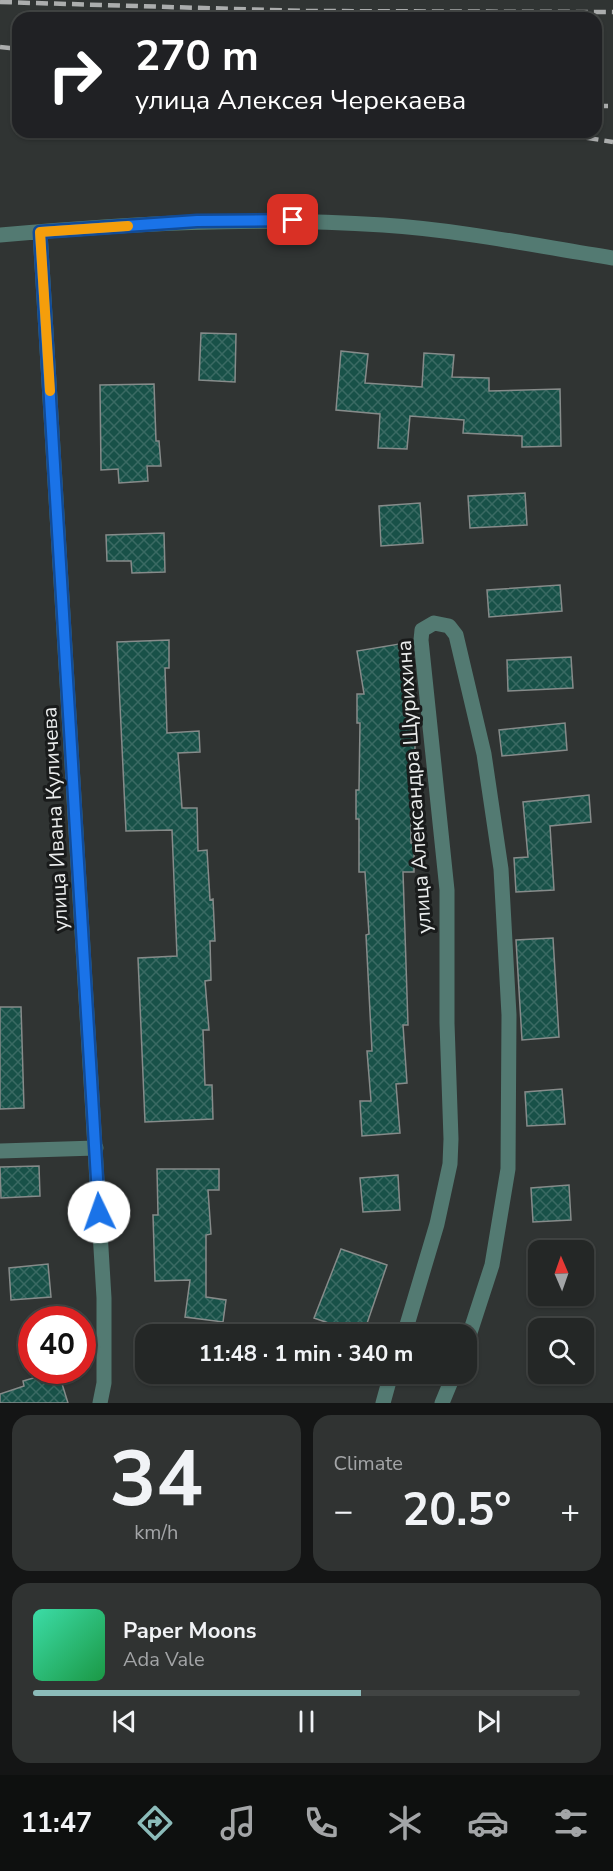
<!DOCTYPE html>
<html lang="en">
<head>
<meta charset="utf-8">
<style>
	:root { --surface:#242726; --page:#303332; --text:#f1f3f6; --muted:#a3a5a7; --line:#414443; --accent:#8bbbb9 }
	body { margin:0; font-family:"Nunito Sans",sans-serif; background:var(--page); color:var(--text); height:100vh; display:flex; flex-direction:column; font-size:22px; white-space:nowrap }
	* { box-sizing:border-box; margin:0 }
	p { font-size:20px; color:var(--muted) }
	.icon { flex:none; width:33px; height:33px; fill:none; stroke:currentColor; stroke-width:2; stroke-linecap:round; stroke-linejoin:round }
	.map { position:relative; height:1403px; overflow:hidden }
	.drawer { display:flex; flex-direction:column; gap:12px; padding:12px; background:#141515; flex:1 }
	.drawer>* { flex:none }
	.guide { position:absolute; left:12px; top:12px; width:590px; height:126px; border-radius:18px; box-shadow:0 2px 4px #0004,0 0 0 2px var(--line); background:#202124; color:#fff; overflow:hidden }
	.needle { width:39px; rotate:358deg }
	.tools { position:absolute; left:528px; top:1240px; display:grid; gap:12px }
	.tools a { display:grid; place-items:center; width:66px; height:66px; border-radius:12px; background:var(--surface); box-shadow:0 2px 4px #0004,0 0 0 2px var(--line); font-size:30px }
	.speed { position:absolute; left:18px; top:1306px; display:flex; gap:12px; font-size:30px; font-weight:700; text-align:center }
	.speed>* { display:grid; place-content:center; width:78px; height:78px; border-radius:50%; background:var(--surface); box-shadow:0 2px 4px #0004,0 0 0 2px var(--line); line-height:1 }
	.speed .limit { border:9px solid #d22; background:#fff; color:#111 }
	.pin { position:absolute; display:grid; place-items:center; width:51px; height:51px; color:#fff; margin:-26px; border-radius:12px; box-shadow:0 3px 9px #0006 }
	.me { position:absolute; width:66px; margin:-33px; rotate:357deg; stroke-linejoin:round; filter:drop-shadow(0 0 4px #0008) }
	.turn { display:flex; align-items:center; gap:21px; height:126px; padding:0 24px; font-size:27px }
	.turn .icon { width:78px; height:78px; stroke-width:2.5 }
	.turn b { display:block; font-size:42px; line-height:51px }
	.big { font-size:45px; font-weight:700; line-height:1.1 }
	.drawer .widget { flex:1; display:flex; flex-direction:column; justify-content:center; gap:9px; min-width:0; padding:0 21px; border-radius:18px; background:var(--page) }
	.drawer .dial { align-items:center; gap:0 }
	.dial b { font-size:78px; line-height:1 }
	.song { display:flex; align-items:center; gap:18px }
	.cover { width:72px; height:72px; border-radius:9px; background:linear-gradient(135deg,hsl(160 70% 55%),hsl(140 70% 35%)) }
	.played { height:6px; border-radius:3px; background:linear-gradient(90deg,var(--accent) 60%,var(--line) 60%) }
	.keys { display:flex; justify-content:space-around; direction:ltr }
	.heat { display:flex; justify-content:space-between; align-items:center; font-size:33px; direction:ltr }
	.drawer .tiles { flex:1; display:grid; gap:12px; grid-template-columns:1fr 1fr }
	.widget:last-child { grid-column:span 2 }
	.trip { position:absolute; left:135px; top:1324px; width:342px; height:60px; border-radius:18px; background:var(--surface); box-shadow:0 2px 4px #0004,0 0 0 2px var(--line); font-weight:700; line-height:60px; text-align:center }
	.tabs { display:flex; height:96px; justify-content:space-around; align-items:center; background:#0e100f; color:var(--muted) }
	.tabs .icon { width:42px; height:42px }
	.tabs .selected { color:var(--accent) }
	.tabs b { font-size:27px; color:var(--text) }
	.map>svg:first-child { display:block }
	.building { fill:url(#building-cross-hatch); stroke:#868b8a; stroke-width:1.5 }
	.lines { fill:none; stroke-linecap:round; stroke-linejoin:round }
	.minor { stroke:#537a72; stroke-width:15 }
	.tertiary { stroke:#537a72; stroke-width:15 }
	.rail { stroke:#abadad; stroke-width:4.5; stroke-dasharray:12 6; stroke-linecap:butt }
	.route-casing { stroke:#114b97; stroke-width:15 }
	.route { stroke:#1a73e8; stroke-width:10 }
	.slow { stroke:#f59e0b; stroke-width:10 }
	.labels { text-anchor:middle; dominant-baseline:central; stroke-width:6; stroke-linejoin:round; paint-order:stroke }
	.street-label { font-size:21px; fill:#ebeded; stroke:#191b1b }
</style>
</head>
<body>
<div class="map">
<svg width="613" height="1403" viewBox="0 0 613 1403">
	<defs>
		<pattern id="building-cross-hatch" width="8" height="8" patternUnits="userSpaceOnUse" patternTransform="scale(1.5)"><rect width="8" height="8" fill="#185148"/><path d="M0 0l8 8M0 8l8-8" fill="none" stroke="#3a6a63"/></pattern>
	</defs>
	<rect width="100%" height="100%" fill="#303433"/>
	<path class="building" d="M 201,333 L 236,334 L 235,382 L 199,380 Z
		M 341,351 L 368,354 L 365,383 L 422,387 L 424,353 L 454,355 L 452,377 L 489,378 L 489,391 L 560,389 L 561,446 L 522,447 L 522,436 L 463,433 L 464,420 L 410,416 L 407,449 L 378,448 L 380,414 L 336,410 Z
		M 154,384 L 156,441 L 159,441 L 161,466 L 147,466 L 148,481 L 119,483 L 118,469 L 101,470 L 100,385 Z
		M 525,493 L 527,525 L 470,528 L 468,496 Z
		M 420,503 L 423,543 L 381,546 L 379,506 Z
		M 164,533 L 165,572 L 132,573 L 131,561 L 107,561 L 106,535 Z
		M 560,585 L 562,611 L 489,617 L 487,590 Z
		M 169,640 L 169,668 L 165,668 L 167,733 L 199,731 L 200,752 L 178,753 L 182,808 L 197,808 L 198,851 L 207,850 L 210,900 L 213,899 L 215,941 L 210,941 L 211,980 L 205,981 L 209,1030 L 203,1030 L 205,1085 L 212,1085 L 213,1119 L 145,1122 L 138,958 L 177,956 L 172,830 L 126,831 L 117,642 Z
		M 399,644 L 407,694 L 412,694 L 412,742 L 415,742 L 415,771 L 411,771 L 411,843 L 414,843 L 414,872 L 403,872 L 408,1025 L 403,1025 L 407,1083 L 396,1084 L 400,1133 L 362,1136 L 360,1101 L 371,1101 L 367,1051 L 372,1051 L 366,935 L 369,934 L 365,872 L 359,872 L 359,819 L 356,819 L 356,790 L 359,790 L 360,723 L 357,723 L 357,694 L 364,694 L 357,651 Z
		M 571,657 L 573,688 L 508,691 L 507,660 Z
		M 565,723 L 567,750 L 502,756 L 499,730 Z
		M 589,795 L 591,822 L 550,826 L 554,890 L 516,892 L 514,858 L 528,857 L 523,802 Z
		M 553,938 L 559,1037 L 522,1040 L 516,940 Z
		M 0,1007 L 21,1007 L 24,1108 L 0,1109 Z
		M 562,1089 L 565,1124 L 527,1126 L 525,1092 Z
		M 39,1166 L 40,1196 L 1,1198 L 0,1167 Z
		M 157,1169 L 219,1169 L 219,1190 L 208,1190 L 211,1234 L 206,1235 L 206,1297 L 226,1300 L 223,1322 L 185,1317 L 190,1280 L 155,1281 L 153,1215 L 158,1215 Z
		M 398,1175 L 400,1210 L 363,1212 L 360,1178 Z
		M 569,1185 L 571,1220 L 533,1222 L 531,1188 Z
		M 341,1249 L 387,1265 L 363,1335 L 314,1318 Z
		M 48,1264 L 51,1297 L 11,1300 L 9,1268 Z
		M 58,1371 L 68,1403 L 0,1403 L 0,1394 L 24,1386 L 23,1381 Z"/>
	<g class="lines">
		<path class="minor" d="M 0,1151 L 96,1148
			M 404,1335 L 437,1224 L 450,1164 L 451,1139 L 447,1023 L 447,890 L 421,640 L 422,630 L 434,623 L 449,626 L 456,635 L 484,754 L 501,869 L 509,1015 L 508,1169 L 492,1265 L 466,1345
			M 383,1403 L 391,1374
			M 442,1403 L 454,1374"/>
		<path class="tertiary" d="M 40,232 L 104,1298 L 104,1383 L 100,1403
			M 0,235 C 127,224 255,216 383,225 C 460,230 537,246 613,258"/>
		<path class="rail" d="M 0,2 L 305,11 L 613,12
			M 0,47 L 18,49
			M 596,106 L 613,106
			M 551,132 L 613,142"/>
	</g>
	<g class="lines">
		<defs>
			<path id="route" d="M 99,1212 L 40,232 L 197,221 L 293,220"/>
		</defs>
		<use href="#route" class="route-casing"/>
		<use href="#route" class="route"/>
		<path class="slow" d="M 50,391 L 40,232 L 128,226"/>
	</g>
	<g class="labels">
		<g class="street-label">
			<text transform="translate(414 787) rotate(-94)">улица Александра Щурихина</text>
			<text transform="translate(55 819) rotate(-93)">улица Ивана Куличева</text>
		</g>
	</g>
</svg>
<div class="tools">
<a><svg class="needle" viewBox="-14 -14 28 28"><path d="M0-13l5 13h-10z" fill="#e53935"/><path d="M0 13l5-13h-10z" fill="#a3a5a7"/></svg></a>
<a><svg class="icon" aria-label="search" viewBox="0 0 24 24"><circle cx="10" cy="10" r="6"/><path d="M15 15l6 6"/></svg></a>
</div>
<div class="speed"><div class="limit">40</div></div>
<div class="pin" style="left:293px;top:220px;background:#d93025"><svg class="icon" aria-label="arrive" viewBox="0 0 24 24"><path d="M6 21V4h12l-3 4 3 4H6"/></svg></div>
<svg class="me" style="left:99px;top:1212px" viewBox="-20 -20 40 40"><circle r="19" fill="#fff"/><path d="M0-13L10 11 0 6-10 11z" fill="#1a73e8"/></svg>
<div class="trip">11:48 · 1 min · 340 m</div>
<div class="guide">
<div class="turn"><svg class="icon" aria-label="right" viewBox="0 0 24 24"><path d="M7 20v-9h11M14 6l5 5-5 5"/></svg><div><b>270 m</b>улица Алексея Черекаева</div></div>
</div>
</div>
<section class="drawer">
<div class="tiles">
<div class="widget dial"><b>34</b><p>km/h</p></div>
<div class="widget"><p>Climate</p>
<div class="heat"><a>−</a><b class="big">20.5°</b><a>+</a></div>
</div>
<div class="widget">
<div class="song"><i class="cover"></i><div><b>Paper Moons</b><p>Ada Vale</p></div></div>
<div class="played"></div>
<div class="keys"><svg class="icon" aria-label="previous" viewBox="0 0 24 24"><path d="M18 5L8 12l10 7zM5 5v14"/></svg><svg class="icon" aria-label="pause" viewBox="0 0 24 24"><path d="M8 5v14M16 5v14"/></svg><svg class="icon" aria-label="next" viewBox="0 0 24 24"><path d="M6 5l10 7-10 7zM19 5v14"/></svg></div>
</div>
</div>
</section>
<nav class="tabs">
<b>11:47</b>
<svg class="icon selected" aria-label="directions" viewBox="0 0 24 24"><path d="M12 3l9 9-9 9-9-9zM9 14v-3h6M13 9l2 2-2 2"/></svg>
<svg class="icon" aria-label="music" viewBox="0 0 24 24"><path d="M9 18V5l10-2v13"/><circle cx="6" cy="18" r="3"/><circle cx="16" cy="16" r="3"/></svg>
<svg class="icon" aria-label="phone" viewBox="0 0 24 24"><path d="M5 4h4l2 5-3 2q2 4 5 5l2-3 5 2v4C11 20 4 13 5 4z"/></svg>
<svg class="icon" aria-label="climate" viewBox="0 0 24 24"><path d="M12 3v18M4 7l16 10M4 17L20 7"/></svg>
<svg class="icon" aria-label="car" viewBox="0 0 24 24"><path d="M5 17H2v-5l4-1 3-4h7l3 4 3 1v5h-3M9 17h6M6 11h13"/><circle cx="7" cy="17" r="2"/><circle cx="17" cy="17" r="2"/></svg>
<svg class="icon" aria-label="filters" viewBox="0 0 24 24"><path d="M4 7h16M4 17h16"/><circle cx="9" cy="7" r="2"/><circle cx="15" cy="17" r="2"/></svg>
</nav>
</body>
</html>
